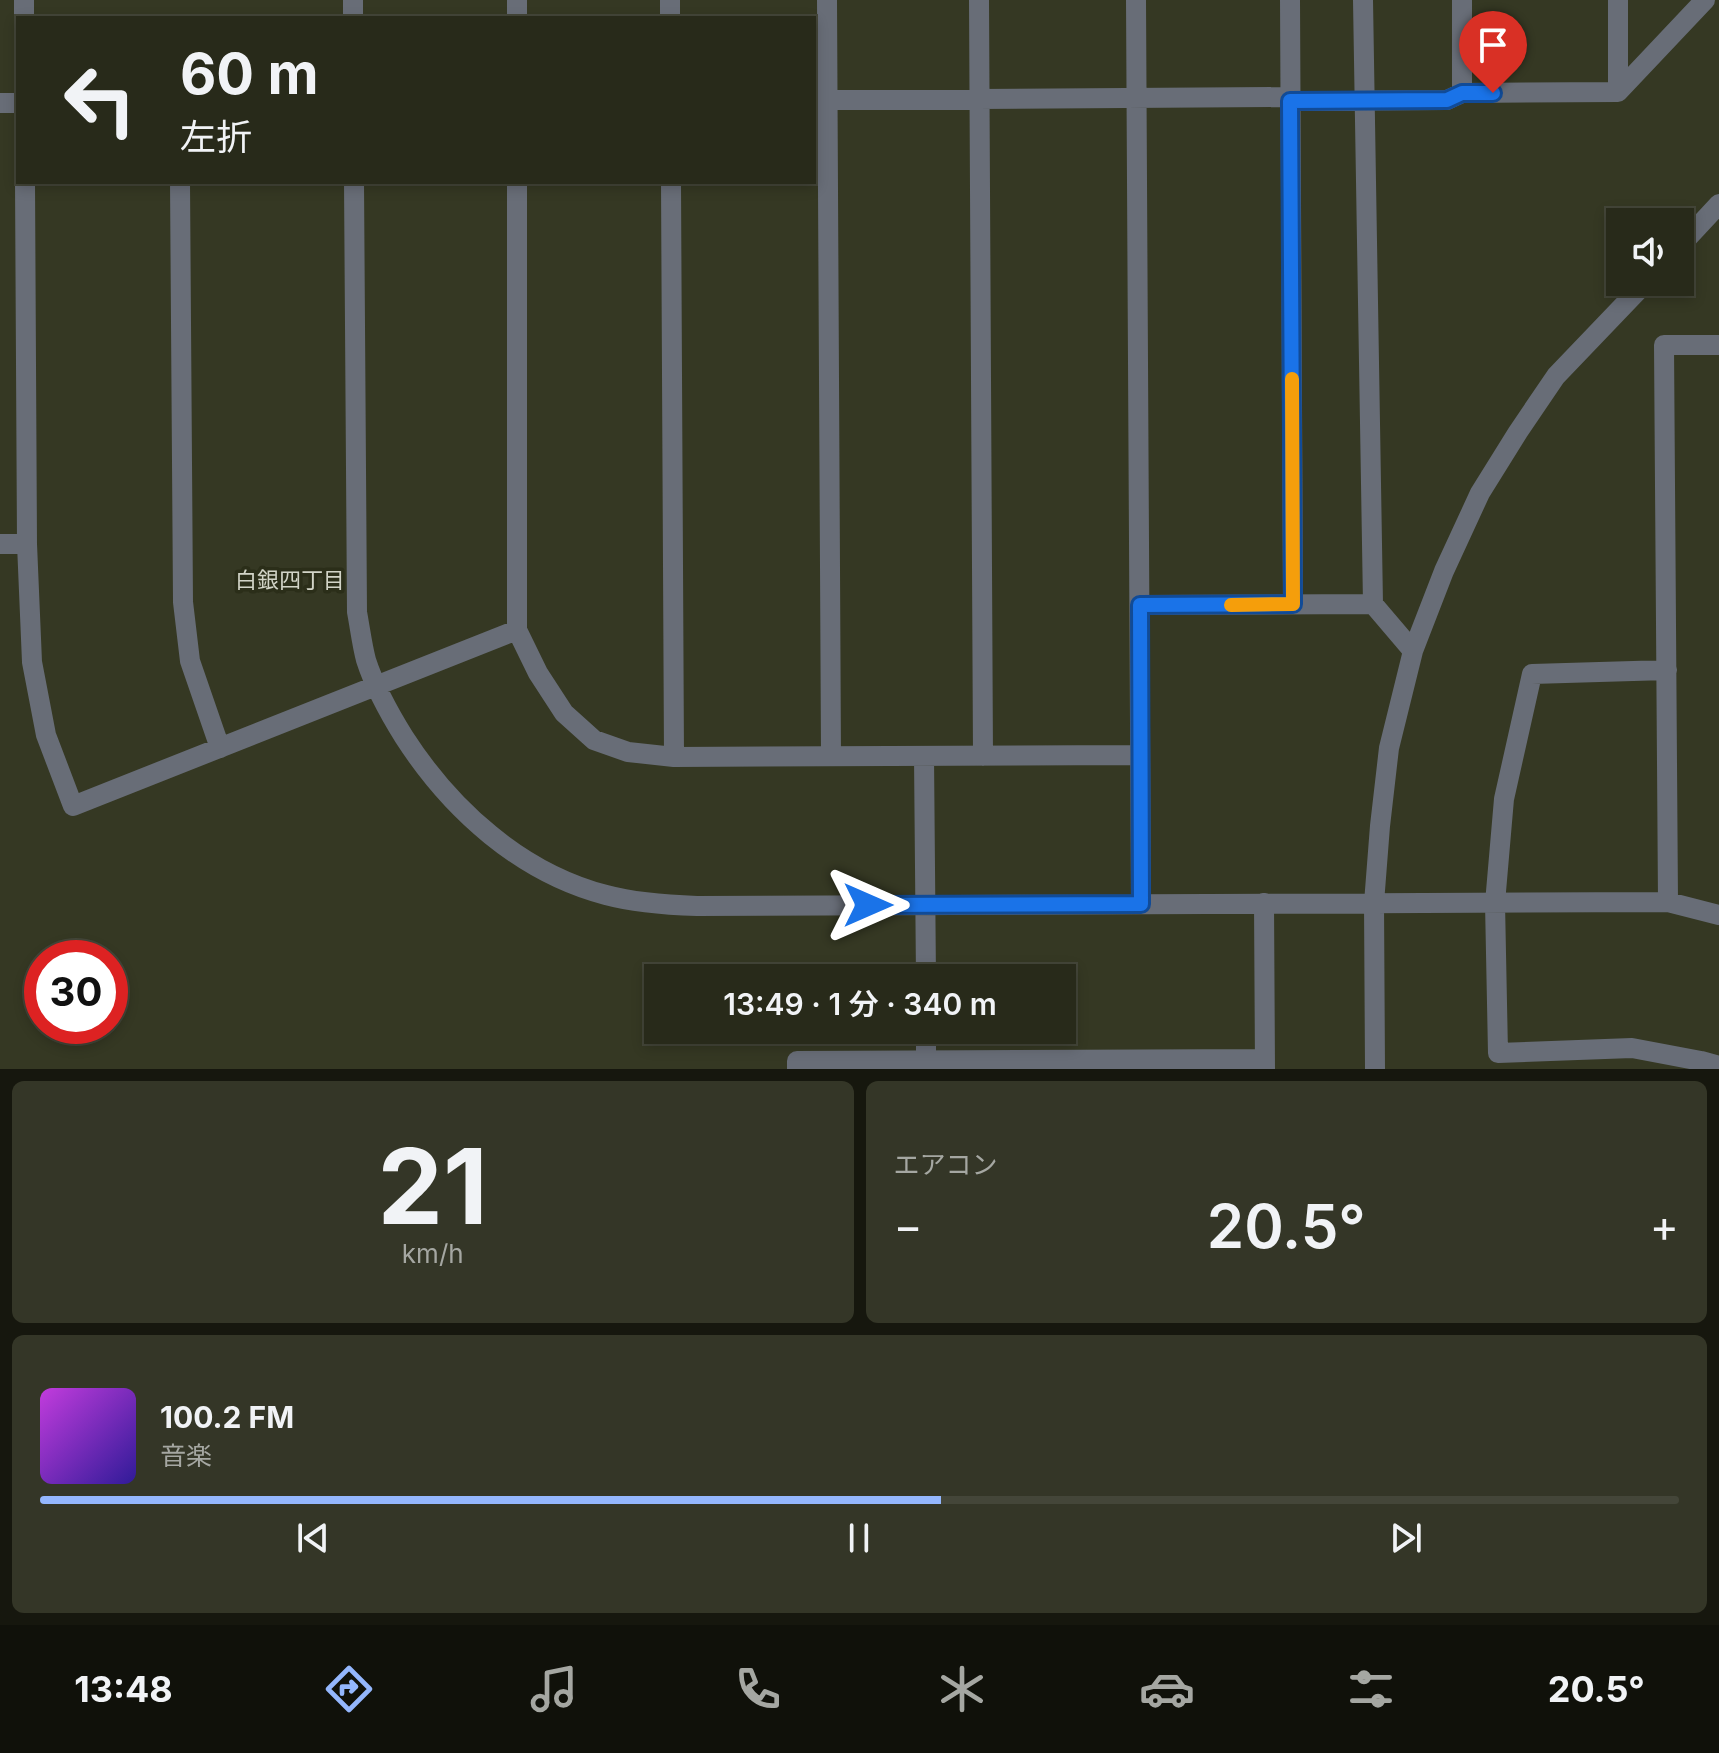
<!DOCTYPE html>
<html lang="ja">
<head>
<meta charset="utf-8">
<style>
	:root { --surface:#282a1a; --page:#343627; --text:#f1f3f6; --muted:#a5a7a2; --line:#444639; --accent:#94b7fd }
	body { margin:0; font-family:Inter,"Noto Sans JP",sans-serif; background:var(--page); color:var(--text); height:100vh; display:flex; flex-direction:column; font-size:30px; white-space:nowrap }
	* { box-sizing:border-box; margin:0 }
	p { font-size:26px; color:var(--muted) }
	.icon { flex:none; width:44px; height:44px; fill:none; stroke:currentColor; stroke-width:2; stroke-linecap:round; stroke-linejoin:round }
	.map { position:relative; height:1069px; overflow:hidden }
	.sheet { display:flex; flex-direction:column; gap:12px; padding:12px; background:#16170e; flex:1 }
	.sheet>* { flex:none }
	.top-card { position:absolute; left:16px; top:16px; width:800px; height:168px; border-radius:0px; box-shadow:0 4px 12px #0003,0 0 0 2px var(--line); background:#282a1a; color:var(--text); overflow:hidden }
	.buttons { position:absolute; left:1606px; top:208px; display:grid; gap:16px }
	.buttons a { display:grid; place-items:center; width:88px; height:88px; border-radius:0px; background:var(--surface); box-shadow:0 4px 12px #0003,0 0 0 2px var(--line); font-size:40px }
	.speed { position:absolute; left:24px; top:940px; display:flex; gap:16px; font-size:40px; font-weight:700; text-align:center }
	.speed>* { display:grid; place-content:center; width:104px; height:104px; border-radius:50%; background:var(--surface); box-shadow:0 4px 12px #0003,0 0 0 2px var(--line); line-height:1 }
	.speed .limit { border:12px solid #d22; background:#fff; color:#111 }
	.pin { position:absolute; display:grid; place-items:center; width:68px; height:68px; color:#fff; margin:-82px -34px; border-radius:50% 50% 50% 0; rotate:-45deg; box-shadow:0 0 8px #0007 }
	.pin .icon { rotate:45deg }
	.me { position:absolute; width:88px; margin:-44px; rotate:90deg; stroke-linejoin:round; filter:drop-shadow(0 0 6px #0008) }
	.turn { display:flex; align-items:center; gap:28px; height:168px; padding:0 32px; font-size:36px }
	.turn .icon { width:104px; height:104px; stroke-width:2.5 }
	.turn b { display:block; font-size:56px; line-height:68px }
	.big { font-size:60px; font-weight:600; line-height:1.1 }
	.sheet .widget { flex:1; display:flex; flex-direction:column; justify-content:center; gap:12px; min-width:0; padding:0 28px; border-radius:12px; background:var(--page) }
	.sheet .dial { align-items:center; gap:0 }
	.dial b { font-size:104px; line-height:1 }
	.song { display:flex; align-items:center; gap:24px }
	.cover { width:96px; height:96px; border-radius:12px; background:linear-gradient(135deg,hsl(290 70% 55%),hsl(250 70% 35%)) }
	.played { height:8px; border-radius:4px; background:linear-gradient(90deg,var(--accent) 55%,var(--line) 55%) }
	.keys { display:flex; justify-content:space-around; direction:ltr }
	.heat { display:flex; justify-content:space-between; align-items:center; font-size:44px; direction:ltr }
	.sheet .tiles { flex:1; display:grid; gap:12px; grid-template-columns:1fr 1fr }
	.widget:last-child { grid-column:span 2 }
	.trip { position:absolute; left:644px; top:964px; width:432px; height:80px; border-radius:0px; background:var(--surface); box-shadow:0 4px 12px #0003,0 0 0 2px var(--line); font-weight:600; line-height:80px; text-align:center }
	.tabs { display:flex; height:128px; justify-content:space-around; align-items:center; background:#10110a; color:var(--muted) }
	.tabs .icon { width:56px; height:56px }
	.tabs .on { color:var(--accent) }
	.tabs b { font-size:36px; color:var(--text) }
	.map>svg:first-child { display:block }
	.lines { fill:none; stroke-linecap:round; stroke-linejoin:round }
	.minor { stroke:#686d77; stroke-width:20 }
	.route-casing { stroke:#114b97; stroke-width:20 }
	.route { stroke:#1a73e8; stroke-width:14 }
	.slow { stroke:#f59e0b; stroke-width:14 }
	.labels { text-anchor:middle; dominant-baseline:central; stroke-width:7; stroke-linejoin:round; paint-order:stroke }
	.neighbourhood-label { font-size:22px; fill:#d2d4c7; stroke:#2b2e19 }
</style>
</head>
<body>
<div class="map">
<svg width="1719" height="1069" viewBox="0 0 1719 1069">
	<rect width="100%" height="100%" fill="#353823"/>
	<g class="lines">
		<path class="minor" d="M 24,0 L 24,18
			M 353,0 L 353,18
			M 670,0 L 670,18
			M 827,0 L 831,756
			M 979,0 L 983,756
			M 1136,0 L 1141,904
			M 1290,0 L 1293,604
			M 1363,0 L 1373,604 L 1413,651
			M 1462,0 L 1462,93
			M 1618,0 L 1618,92
			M 517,18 L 517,0
			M 814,100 L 1290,97
			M 1290,101 L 1447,100 L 1462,93 L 1618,92 L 1705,0
			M 0,103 L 18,103
			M 25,182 L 27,544 L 32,662 L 46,735 L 73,806 L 517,630
			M 180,182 L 183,602 L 190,661 L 220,748
			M 354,182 L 357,612 C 360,628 362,645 366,660 C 375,688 389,713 404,737 C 451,810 521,873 606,895 C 636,903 667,905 697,906 L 1668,902 L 1719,915
			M 517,182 L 517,630 L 538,673 L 564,713 L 594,740 L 628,752 L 674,757 L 1140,755
			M 671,182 L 674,757
			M 1680,246 L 1719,204
			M 0,544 L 27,544
			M 1140,605 L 1373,604
			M 1667,670 L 1532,674 L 1504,799 L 1495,903 L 1498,1053 L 1632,1048 L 1701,1061 L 1719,1066
			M 924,756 L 926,978
			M 1668,902 L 1664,345 L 1719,345
			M 1264,903 L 1265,1069
			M 926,1030 L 926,1060
			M 797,1069 L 797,1061 L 1265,1059
			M 1375,1069 L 1374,903 L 1380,826 L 1389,748 L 1413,651 L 1444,571 L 1480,493 L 1518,432 L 1556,376 L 1646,282"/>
	</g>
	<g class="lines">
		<defs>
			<path id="route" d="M 868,905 L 1141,904 L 1140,605 L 1293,604 L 1290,101 L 1447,100 L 1462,93 L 1493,93"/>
		</defs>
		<use href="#route" class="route-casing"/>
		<use href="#route" class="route"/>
		<path class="slow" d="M 1231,605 L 1293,604 L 1292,379"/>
	</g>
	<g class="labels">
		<g class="neighbourhood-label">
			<text x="290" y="580">白銀四丁目</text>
		</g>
	</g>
</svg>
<div class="buttons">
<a><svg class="icon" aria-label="sound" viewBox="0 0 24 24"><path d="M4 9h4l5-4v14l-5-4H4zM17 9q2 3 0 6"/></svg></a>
</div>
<div class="speed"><div class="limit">30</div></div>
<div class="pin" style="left:1493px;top:93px;background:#d93025"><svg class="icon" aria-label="arrive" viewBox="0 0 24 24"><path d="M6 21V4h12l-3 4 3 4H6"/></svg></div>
<svg class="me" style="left:868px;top:905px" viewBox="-20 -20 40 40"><path d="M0-17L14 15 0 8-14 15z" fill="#1a73e8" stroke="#fff" stroke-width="4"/></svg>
<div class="trip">13:49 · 1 分 · 340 m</div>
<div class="top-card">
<div class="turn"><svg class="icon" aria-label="left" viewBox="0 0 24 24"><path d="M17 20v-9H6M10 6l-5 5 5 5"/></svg><div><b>60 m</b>左折</div></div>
</div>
</div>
<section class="sheet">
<div class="tiles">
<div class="widget dial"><b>21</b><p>km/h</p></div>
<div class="widget"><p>エアコン</p>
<div class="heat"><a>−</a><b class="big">20.5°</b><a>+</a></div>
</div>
<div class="widget">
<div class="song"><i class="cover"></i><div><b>100.2 FM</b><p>音楽</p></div></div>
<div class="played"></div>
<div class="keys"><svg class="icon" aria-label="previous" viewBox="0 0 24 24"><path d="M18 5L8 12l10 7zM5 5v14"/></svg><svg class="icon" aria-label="pause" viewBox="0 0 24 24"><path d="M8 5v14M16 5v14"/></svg><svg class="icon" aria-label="next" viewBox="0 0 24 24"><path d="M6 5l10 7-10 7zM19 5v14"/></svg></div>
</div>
</div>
</section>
<nav class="tabs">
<b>13:48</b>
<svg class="icon on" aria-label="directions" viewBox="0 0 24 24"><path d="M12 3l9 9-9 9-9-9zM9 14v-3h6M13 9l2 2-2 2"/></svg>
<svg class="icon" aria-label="music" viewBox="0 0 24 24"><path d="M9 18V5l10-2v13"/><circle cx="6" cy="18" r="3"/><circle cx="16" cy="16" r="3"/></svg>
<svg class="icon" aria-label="phone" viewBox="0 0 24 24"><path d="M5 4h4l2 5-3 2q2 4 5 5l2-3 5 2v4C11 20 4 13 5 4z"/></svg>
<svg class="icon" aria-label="climate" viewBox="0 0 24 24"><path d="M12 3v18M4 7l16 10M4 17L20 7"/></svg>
<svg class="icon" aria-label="car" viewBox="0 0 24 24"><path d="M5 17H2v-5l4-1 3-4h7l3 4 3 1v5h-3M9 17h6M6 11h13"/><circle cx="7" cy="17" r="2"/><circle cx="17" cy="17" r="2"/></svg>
<svg class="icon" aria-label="filters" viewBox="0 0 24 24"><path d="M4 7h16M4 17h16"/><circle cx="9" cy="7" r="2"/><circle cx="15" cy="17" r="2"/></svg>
<b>20.5°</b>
</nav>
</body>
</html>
